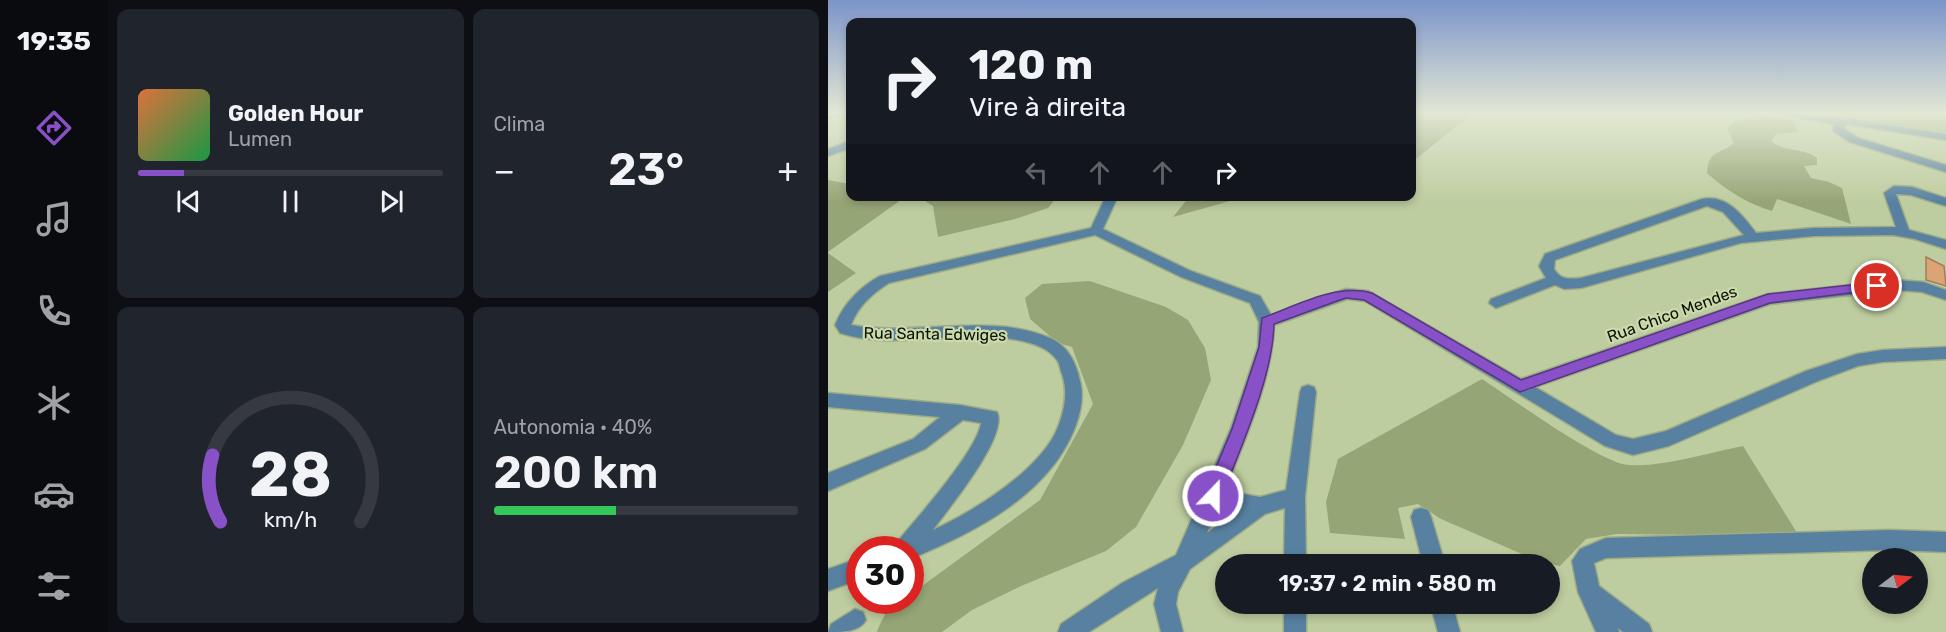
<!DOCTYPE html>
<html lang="pt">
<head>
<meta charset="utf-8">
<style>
	:root { --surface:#171b24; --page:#20242c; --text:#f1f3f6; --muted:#9ea1a6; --line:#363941; --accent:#8951c8 }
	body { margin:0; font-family:Rubik,sans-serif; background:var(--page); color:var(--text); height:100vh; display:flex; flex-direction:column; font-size:22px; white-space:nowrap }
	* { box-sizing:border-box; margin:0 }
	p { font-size:20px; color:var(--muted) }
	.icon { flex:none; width:33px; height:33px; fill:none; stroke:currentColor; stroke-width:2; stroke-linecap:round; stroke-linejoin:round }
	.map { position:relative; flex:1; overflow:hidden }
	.sheet { display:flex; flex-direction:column; gap:9px; padding:9px; background:#0d0f14; width:720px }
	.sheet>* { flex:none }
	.guide { position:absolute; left:18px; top:18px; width:570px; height:183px; border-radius:12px; box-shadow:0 3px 9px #0003; background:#171b24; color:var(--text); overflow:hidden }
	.needle { width:39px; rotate:74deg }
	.fabs { position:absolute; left:1034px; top:548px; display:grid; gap:12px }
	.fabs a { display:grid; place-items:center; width:66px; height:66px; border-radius:50%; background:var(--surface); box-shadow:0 3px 9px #0003; font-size:30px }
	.speed { position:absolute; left:18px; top:536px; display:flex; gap:12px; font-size:30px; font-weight:700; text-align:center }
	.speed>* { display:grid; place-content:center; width:78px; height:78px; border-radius:50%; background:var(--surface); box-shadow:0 3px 9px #0003; line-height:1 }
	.speed .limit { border:9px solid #d22; background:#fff; color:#111 }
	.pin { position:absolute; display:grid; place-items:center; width:51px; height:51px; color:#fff; margin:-26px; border:3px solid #fff; border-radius:50%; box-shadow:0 2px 6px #0007 }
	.me { position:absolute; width:66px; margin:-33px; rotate:22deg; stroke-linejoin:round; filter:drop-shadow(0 0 4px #0008) }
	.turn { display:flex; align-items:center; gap:21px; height:126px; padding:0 24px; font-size:27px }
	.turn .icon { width:78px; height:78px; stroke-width:2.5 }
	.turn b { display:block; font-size:42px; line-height:51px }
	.lanes { display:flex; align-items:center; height:57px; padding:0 24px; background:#0003; justify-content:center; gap:30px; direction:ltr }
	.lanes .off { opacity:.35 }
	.big { font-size:45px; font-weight:600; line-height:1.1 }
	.sheet .card { flex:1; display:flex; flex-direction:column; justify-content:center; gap:9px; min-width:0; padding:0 21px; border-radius:12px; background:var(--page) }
	.sheet .dial { align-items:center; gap:0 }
	.dial svg { height:156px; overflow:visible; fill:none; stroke:var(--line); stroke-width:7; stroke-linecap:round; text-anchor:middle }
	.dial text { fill:var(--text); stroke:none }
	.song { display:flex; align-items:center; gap:18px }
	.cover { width:72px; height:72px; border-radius:9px; background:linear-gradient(135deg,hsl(20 70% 55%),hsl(140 70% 35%)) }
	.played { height:6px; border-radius:3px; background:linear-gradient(90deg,var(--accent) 15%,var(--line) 15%) }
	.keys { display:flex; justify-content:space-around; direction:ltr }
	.heat { display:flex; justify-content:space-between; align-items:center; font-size:33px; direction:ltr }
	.charge { height:9px; border-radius:4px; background:linear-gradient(90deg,#34c759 40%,var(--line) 0) }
	.sheet .tiles { flex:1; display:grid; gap:9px; grid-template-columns:repeat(2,1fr) }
	.trip { position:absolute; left:387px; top:554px; width:345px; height:60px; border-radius:30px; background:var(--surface); box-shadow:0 3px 9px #0003; font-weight:600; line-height:60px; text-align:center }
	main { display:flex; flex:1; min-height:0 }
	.menu { display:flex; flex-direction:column; width:108px; justify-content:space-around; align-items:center; background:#090b0e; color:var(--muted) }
	.menu .icon { width:42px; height:42px }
	.menu .active { color:var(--accent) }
	.menu b { font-size:27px; color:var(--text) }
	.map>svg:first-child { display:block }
	.green { fill:#96a576 }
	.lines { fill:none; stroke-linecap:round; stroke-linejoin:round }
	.stream { stroke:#7a639b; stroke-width:2 }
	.building { fill:#daa475; stroke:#a07d5e; stroke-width:1.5 }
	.minor-casing { stroke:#9eab84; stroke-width:3 }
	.minor { fill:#5881a1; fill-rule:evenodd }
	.route { fill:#8951c8; stroke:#593582; stroke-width:1.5 }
	.labels { text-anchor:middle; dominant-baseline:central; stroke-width:4.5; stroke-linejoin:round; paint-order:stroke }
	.street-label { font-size:16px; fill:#0c1103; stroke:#cbdaad }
</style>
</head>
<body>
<main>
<nav class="menu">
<b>19:35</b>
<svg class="icon active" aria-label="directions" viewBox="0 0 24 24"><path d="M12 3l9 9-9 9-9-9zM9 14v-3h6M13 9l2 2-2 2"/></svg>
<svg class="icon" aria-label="music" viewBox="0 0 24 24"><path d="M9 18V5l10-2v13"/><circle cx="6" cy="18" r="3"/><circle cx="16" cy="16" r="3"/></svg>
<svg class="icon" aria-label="phone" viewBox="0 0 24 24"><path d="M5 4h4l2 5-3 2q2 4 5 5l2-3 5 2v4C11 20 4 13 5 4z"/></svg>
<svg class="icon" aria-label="climate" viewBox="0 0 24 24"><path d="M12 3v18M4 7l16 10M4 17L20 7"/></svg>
<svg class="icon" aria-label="car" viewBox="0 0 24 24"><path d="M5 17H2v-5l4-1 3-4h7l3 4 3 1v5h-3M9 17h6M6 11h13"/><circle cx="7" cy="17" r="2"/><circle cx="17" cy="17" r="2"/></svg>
<svg class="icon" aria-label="filters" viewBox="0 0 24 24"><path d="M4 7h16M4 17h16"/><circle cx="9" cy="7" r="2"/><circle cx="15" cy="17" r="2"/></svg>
</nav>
<section class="sheet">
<div class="tiles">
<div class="card">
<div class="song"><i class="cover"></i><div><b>Golden Hour</b><p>Lumen</p></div></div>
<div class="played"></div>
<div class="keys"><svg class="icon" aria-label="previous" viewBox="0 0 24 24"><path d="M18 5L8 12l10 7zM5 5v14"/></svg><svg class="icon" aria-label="pause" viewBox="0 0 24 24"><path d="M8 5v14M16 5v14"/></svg><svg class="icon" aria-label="next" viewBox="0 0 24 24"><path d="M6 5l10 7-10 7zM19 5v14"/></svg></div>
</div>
<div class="card"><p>Clima</p>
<div class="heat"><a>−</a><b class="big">23°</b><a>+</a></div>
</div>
<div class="card dial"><svg viewBox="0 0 100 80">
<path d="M14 69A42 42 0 1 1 86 69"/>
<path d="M14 69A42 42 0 0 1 10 35" stroke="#8951c8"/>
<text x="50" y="56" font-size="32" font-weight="700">28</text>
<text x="50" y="72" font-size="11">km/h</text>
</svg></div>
<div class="card"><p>Autonomia · 40%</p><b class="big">200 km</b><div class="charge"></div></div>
</div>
</section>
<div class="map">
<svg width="1118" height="632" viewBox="0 0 1118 632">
	<rect width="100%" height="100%" fill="#becda0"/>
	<path class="green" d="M 584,114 L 644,114 L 584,162 Z
		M 931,114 L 964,120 L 970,132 L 948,134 L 943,141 C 957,153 975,147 989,158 L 989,165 L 976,166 L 983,178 L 1001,182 L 1014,188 L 1023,224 L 949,199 L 944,211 C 920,204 898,190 879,173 C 881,149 890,156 906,143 L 899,129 L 906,122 Z
		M 984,114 L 1118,114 L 1118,135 Z
		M 0,180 L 22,184 L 22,196 L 77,197 L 0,252 Z
		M 91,197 L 229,197 L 220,208 L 187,219 L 110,237 L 105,206 Z
		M 361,197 L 361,196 L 416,197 L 345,217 Z
		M 0,253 L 28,273 L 0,292 Z
		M 262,281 L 338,307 L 360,320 L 377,348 L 383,380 L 355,445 L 308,527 L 278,551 L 193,586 L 144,610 L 114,632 L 49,632 C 55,616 63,600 82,600 L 83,594 L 212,500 L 265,404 L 244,347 L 230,343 L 202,319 L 197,298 L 214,284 Z
		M 654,379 C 682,397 773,464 801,465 C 838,467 878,453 915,446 L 971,536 L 789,534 L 758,539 L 732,566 L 715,563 L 613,519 L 590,504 L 570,508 L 577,539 L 502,533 L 498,502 L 510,459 Z"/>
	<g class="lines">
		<path class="stream" d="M 0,118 L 12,114"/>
	</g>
	<path class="building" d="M 1098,257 L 1116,266 L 1118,286 L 1098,280 Z"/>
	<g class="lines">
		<defs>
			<path id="minor" d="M 961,114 L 1019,118 L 1118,134 L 1118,140 L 1019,124 L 1015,128 L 1030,138 L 1118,165 L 1118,172 L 1022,142 L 1005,131 L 1006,124 L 966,117 Z
				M 22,141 L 22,148 L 0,156 L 0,149 Z
				M 1066,186 L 1084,187 L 1118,198 L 1118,206 L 1083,195 L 1068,194 L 1081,230 L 1118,240 L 1118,249 L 1087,239 L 1065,235 L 986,236 L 913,243 L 753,288 L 736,289 L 727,285 L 668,308 L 661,303 L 663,299 L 718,278 L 711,266 L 717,254 L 874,199 C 899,194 915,216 928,233 L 986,228 L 1068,227 L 1056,193 ZM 879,206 L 895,212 L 916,235 L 753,278 C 740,279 733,280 726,269 L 727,260 Z
				M 278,196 L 290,196 L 275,229 L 363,271 L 432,296 L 443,315 L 518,289 L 540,291 L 693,379 L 940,294 L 1068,280 L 1095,282 L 1118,290 L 1118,300 L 1094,292 L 1068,290 L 942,304 L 707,387 L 788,435 L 805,439 L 838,431 L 978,371 L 1029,354 L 1055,350 L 1118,347 L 1118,359 L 1055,362 L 1030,366 L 990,381 L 841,446 L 805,455 L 777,446 L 537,301 L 519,299 L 446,325 C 445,377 416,441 397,491 L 432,497 L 458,490 L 472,392 L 474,387 L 480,385 L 486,387 L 488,392 L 477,497 L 478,564 L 456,564 L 457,508 L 437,514 L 362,569 L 350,592 L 348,604 L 355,632 L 333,632 L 326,604 L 330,588 L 261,632 L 230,632 L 233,624 L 294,583 L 348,555 L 403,428 L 430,347 L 431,322 L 422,303 L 353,277 L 267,235 L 61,283 C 45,293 30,306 23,325 C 86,337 162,312 222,338 C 240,346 248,362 252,381 C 256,396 253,411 248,425 C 223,494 146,533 82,559 L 82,549 L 66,549 L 69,542 C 89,518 149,451 153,423 L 135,420 L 97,449 L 0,491 L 0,473 L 85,439 L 112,417 L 0,407 L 0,393 L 132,405 L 169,412 C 181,436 120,509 105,530 C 146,511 213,470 230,427 C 237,409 240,392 234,374 C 232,370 232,364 229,360 C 205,325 108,340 70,340 C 50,341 31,339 12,333 L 7,325 C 16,303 32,287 52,276 L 263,228 ZM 390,506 L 408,512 L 379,533 Z
				M 593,508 L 600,510 L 603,517 L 617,564 L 595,564 L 583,517 L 586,510 Z
				M 1062,530 L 1118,532 L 1118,552 L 1062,550 L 778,558 L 766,563 L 771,586 L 821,624 L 824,632 L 795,632 L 790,628 L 791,632 L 768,632 L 750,592 L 744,561 L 752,549 L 778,538 Z
				M 32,558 L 32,579 L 0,591 L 0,569 Z
				M 456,603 L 478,603 L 478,632 L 456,632 Z
				M 602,603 L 624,603 L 632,632 L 610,632 Z
				M 27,609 L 35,612 L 38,620 C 31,632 16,632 0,632 L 3,624 Z"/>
		</defs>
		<use href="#minor" class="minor-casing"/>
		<use href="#minor" class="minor"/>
	</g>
	<linearGradient id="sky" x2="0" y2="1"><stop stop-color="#7c94c9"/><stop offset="0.56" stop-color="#e2e8d4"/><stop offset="1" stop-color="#e2e8d4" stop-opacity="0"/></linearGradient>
	<rect width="1118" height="202" fill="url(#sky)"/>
	<path class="route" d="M 1049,282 L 1055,286 L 1054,289 L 942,303 L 692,392 L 536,300 L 518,298 L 509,301 L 446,324 C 445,376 413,447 394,496 L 391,502 L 385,504 L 379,502 L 376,496 L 404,429 L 431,347 L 434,318 C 468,306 508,283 544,293 L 693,380 L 940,294 Z"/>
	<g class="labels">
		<g class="street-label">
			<text transform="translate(844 314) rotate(-20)">Rua Chico Mendes</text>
			<text transform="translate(107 334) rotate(1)">Rua Santa Edwiges</text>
		</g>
	</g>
</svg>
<div class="fabs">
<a><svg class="needle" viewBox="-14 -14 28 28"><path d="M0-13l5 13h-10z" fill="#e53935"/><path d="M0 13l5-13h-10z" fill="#9ea1a6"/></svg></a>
</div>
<div class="speed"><div class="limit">30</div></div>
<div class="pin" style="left:1049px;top:286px;background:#d93025"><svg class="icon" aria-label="arrive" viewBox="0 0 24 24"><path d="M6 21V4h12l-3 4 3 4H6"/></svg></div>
<svg class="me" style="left:385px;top:496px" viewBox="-20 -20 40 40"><circle r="17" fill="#8951c8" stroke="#fff" stroke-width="3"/><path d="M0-11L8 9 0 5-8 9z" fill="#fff"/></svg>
<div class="trip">19:37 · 2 min · 580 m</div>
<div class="guide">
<div class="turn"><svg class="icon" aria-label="right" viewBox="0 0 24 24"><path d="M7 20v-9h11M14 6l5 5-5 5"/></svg><div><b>120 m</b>Vire à direita</div></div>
<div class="lanes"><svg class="icon off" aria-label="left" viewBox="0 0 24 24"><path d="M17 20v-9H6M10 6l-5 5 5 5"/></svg><svg class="icon off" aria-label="ahead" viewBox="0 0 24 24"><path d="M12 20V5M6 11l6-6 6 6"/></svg><svg class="icon off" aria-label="ahead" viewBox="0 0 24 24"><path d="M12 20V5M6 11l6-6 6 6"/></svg><svg class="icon" aria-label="right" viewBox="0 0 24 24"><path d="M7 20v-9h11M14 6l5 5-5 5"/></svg></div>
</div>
</div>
</main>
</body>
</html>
